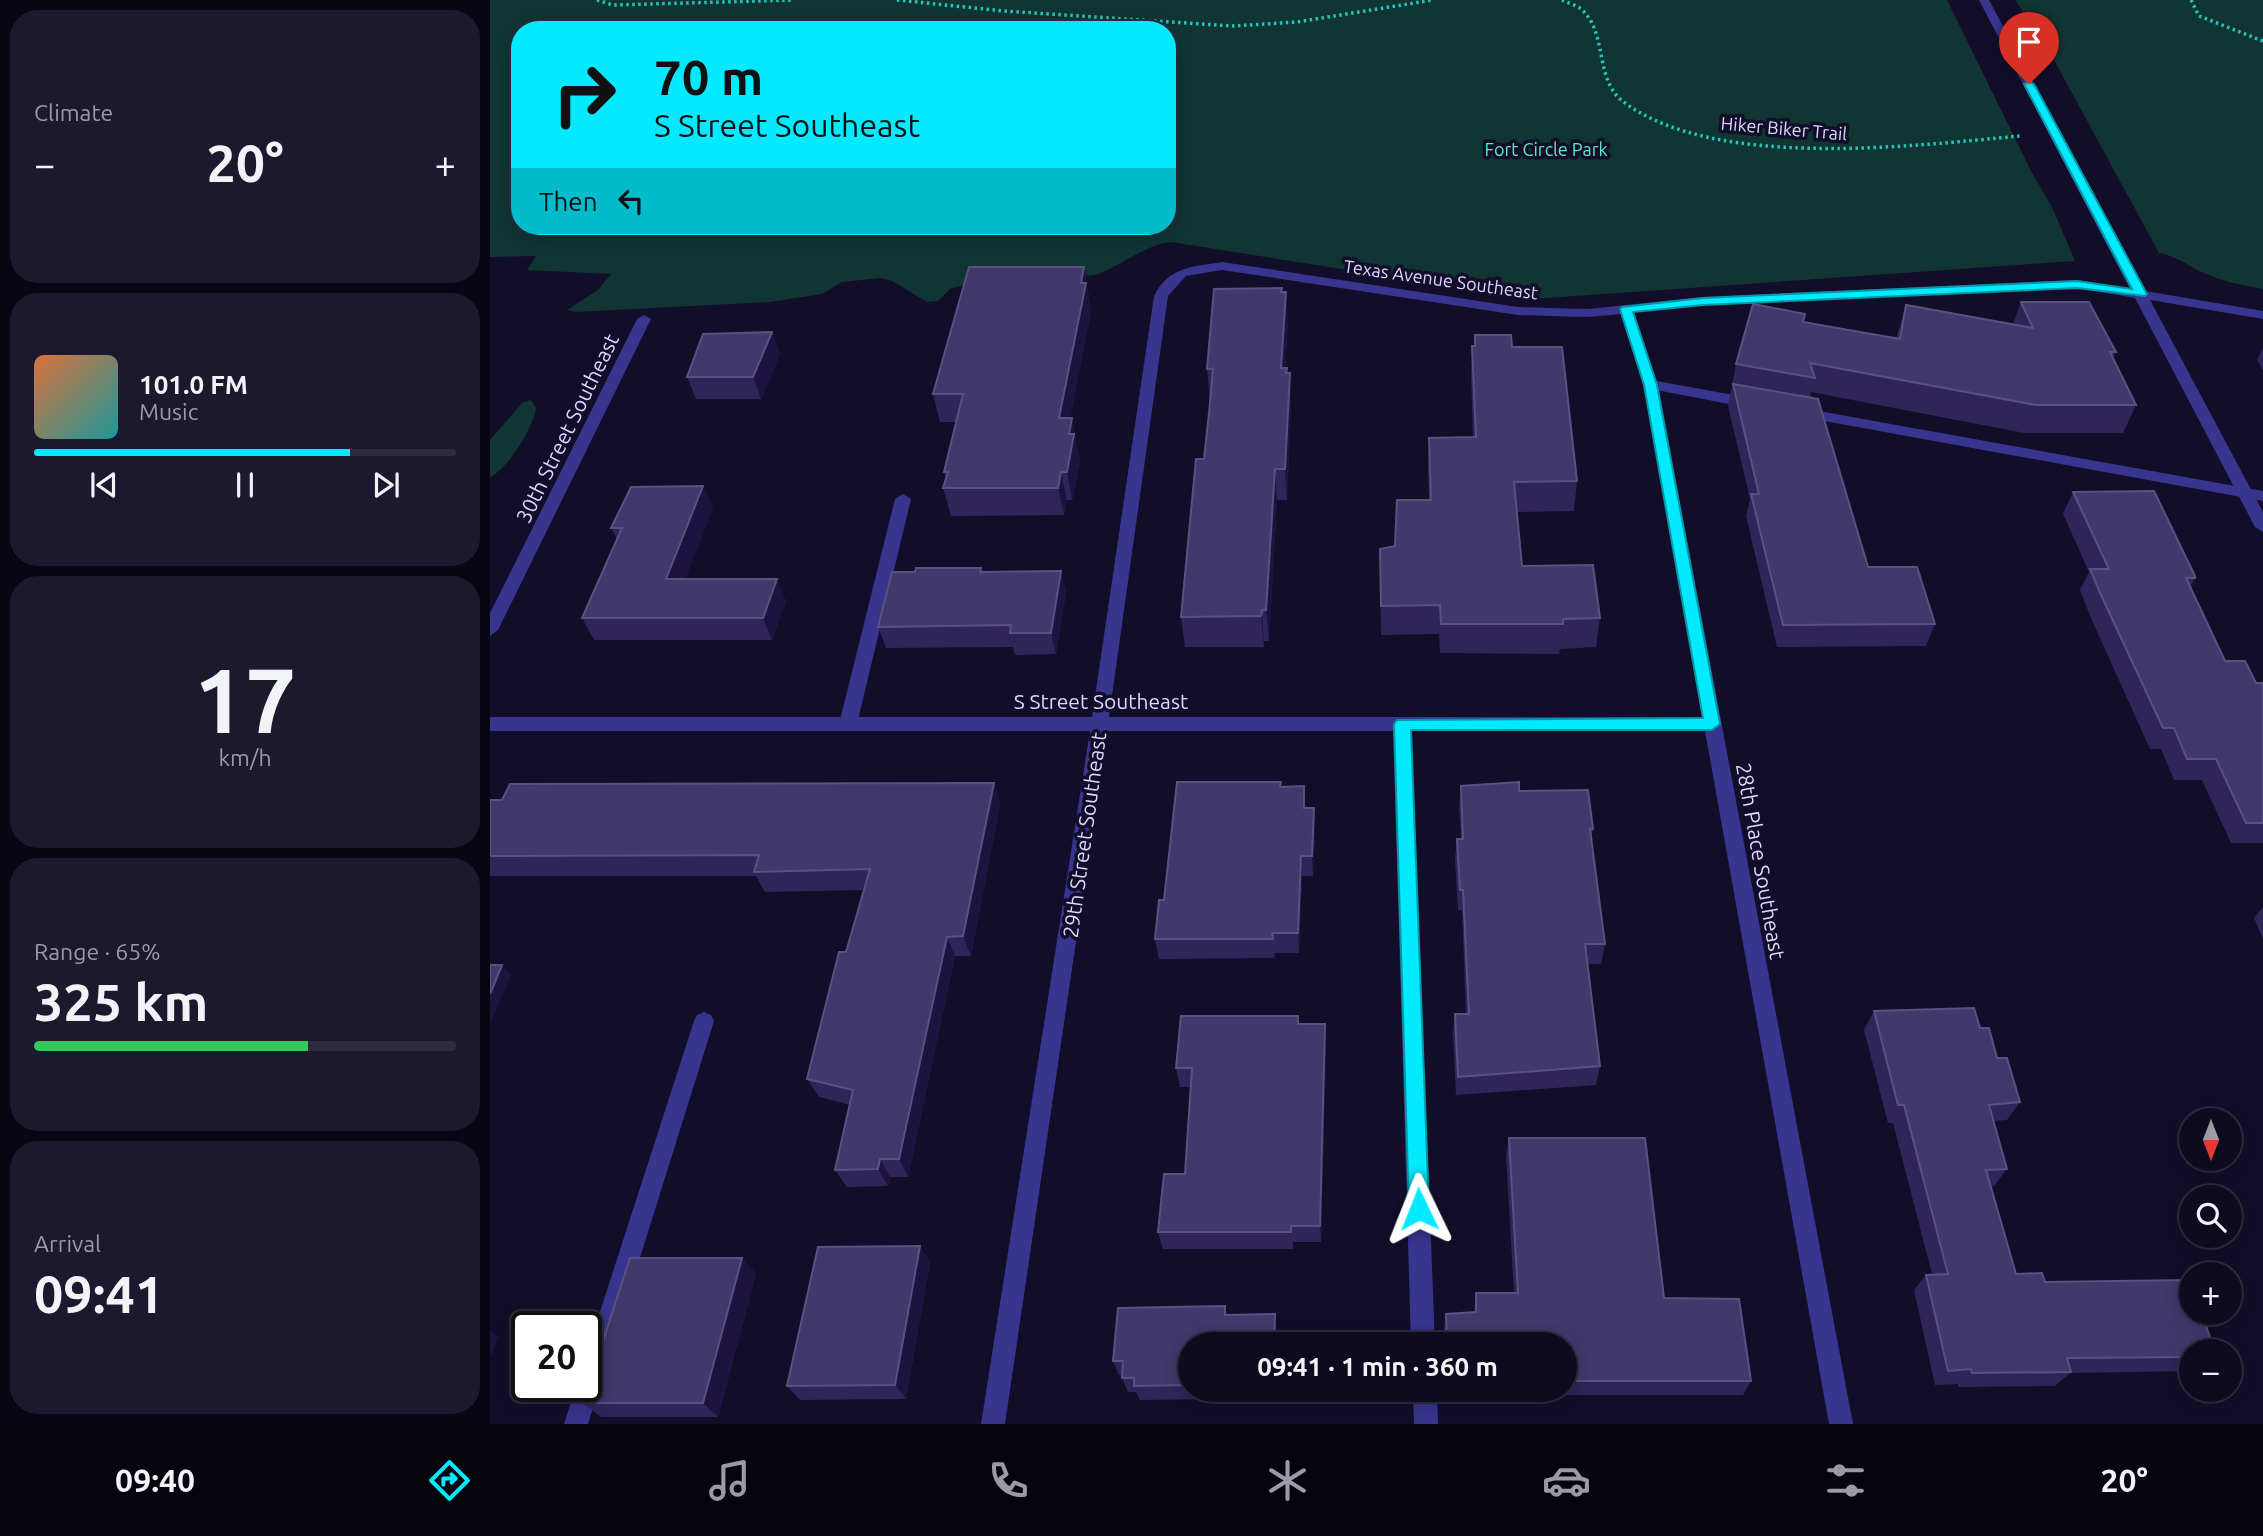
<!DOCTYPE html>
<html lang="en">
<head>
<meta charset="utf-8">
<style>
	:root { --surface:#0e0a20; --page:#1c182d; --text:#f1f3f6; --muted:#9b9aa5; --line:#2e2b3e; --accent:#03eaff }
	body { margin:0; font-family:Ubuntu,sans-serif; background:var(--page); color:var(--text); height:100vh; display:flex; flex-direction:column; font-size:26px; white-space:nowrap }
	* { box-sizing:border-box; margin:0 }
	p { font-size:23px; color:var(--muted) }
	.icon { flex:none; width:38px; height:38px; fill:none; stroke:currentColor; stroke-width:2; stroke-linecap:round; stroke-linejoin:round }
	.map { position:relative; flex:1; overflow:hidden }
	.details { display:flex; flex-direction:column; gap:10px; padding:10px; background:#080612; width:490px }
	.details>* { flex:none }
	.guide { position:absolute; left:21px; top:21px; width:665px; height:214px; border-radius:28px; box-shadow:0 4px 18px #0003,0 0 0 2px var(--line); background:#03eaff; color:#111; overflow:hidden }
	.needle { width:46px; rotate:180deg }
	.tools { position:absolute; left:1689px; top:1108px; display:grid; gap:14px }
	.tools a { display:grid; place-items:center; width:63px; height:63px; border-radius:50%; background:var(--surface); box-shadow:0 4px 18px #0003,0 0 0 2px var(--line); font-size:35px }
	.speed { position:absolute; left:21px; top:1311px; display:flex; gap:14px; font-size:35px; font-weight:700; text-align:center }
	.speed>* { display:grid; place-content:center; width:91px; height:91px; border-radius:50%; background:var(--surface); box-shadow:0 4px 18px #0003,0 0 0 2px var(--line); line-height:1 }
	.speed .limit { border:4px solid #111; border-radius:10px; background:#fff; color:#111 }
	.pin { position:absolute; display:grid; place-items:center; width:60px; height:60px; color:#fff; margin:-72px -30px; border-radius:50% 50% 50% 0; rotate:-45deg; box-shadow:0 0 7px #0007 }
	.pin .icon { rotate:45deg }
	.me { position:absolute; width:77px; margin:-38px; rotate:358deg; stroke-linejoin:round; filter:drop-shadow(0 0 5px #0008) }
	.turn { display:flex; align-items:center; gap:24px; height:147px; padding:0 28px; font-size:32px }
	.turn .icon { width:91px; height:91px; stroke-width:2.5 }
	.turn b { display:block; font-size:49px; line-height:60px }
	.then { display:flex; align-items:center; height:66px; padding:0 28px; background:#0003; gap:14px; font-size:26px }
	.big { font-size:52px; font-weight:600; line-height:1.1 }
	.details .card { flex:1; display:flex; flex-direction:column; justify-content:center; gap:10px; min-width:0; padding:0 24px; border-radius:28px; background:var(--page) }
	.details .dial { align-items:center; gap:0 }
	.dial b { font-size:91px; line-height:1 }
	.song { display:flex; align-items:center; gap:21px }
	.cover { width:84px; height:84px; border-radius:10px; background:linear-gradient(135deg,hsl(20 70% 55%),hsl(180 70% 35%)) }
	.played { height:7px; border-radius:4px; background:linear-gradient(90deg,var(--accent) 75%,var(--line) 75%) }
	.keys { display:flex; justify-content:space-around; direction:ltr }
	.heat { display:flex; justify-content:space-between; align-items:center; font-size:38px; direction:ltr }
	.charge { height:10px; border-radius:5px; background:linear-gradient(90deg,#34c759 65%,var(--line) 0) }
	.trip { position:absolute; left:688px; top:1332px; width:399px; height:70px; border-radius:35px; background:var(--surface); box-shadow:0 4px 18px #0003,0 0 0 2px var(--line); font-weight:600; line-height:70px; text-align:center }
	.menu { display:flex; height:112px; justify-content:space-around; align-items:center; background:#06040d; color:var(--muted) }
	.menu .icon { width:49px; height:49px }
	.menu .current { color:var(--accent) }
	.menu b { font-size:32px; color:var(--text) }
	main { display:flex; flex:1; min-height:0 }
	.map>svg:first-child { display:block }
	.green { fill:#103533; fill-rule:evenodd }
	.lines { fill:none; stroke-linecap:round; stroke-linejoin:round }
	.path { stroke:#25c6b9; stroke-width:3.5; stroke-dasharray:2.5 3.5; stroke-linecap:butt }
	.lane { fill:#37358d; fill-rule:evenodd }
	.street { fill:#37358d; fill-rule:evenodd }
	.wall { fill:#2f2559 }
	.shaded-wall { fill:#1c143f }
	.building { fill:#41386b; stroke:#5a5182; stroke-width:2 }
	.route { fill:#03eaff; stroke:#0298a6; stroke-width:2 }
	.labels { text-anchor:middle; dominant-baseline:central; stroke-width:7; stroke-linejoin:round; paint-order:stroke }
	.far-street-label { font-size:18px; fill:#dbd7ff; stroke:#120e2a }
	.far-park-label { font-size:18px; fill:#58ebc3; stroke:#120e2a }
	.street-label { font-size:21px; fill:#dbd7ff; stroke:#120e2a }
</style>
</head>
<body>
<main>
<section class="details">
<div class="card"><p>Climate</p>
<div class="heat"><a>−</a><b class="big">20°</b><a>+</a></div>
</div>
<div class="card">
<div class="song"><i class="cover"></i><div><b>101.0 FM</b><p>Music</p></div></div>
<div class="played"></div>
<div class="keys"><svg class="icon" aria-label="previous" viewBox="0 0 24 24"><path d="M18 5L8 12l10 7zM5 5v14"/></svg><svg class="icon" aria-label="pause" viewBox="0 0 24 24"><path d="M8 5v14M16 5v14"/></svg><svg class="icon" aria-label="next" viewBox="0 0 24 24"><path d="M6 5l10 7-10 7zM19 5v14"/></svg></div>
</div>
<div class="card dial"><b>17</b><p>km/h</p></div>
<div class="card"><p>Range · 65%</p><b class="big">325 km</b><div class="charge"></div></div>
<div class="card"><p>Arrival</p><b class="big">09:41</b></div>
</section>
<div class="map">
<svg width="1773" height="1424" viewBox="0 0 1773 1424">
	<rect width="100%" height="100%" fill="#120e2a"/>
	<path class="green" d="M 0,0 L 1457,0 L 1542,173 L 1562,207 L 1585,261 L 1042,299 L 681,242 C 652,246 632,266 605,275 L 473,285 L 460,289 L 448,301 L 437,302 L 402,281 L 391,278 L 352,282 L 332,294 L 280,302 L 86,312 L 77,310 L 108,290 L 121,274 L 37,270 L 46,256 L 0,257 ZM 30,30 L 677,30 L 677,226 L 30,226 Z
		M 1525,0 L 1773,0 L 1773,289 C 1753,285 1733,282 1714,273 C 1698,266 1687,256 1669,253 L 1558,49 Z
		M 41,400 L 46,408 C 43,428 18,469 0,477 L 0,440 L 32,403 Z"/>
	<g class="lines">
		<path class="path" d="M 107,0 L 123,5 L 303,0
			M 407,0 L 514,11 L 742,26 L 807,22 L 943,0
			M 1072,0 C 1078,3 1086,5 1091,9 C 1119,33 1103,81 1135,103 C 1227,170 1421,146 1530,136
			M 1701,0 L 1709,16 L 1773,41"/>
		<path class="lane" d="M 1161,380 L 1260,398 L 1267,403 L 1260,408 L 1156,388 L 1154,385 L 1156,382 Z
			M 1312,408 L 1773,491 L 1773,501 L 1307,416 L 1305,413 L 1307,410 Z
			M 413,494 L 421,499 L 367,724 L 364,729 L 352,729 L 349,724 L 405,499 Z
			M 912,717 L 918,719 L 921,724 L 945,1344 L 921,1344 L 903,724 L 906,719 Z
			M 214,1012 L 221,1015 L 224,1021 L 98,1424 L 74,1424 L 86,1386 L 96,1386 L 96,1355 L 204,1021 L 207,1015 Z
			M 923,1390 L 947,1390 L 948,1424 L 924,1424 Z"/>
		<path class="street" d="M 1489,0 L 1499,0 L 1655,291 L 1773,311 L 1773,319 L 1660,300 L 1773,512 L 1773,532 L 1765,527 L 1645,298 L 1587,288 L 1213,305 L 1144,312 L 1168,385 L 1363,1424 L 1339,1424 L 1215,731 L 617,731 L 515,1424 L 491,1424 L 600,731 L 0,731 L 0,717 L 602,717 L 664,296 C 679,266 703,267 732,262 L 1028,307 L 1098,309 L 1213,297 L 1587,280 L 1640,289 ZM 732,270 L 1028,315 L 1098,317 L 1131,314 L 1154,385 L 1213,717 L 619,717 L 678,296 L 696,276 Z
			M 154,315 L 161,319 L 8,630 L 0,636 L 0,613 L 147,319 Z"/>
	</g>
	<path class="wall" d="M 594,267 L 601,311 L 580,418 L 582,418 L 590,462 L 582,500 L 577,500 L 574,515 L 461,516 L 453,488 L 456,479 L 454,472 L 466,422 L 450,422 L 443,394 Z
		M 792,292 L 798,323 L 795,368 L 797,373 L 800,373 L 801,404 L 797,500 L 787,500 L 779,641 L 774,641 L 774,647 L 695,647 L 691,617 L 714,459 L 720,400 L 717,369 Z
		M 1531,302 L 1626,352 L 1623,359 L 1646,405 L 1633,433 L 1534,433 L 1321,392 L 1320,398 L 1378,567 L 1445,624 L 1436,646 L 1287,647 L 1256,516 L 1260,499 L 1238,406 L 1246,364 L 1313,322 L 1406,339 L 1416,305 L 1523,324 Z
		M 282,332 L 290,354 L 271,399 L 206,399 L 197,377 Z
		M 985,335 L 1022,347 L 1087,481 L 1084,511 L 1027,512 L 1032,566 L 1110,618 L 1106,647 L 1070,649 L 1069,654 L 950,653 L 949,634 L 891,635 L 890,549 L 905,546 L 939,500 L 938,468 L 939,438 L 983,438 L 981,376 L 982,346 L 984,346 Z
		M 1773,348 L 1773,370 L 1767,360 Z
		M 1583,492 L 1705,578 L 1700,587 L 1735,661 L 1766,683 L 1773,683 L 1773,843 L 1741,843 L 1712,780 L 1684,780 L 1671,749 L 1660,749 L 1600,616 L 1590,590 L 1599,572 L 1573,514 Z
		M 223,508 L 195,579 L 296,601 L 282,640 L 104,640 L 92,618 L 127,539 L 121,528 Z
		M 491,568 L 493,572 L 571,571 L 576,593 L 566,654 L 525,655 L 523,647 L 396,648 L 388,627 L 425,572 Z
		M 504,783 L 510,804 L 481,956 L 465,956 L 418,1177 L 400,1177 L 398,1186 L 357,1187 L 345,1170 L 360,1105 L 329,1097 L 317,1079 L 374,890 L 275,892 L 266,876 L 0,876 L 0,800 Z
		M 971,786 L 1029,791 L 1103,829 L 1101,837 L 1115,944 L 1111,964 L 1097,964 L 1110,1066 L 1106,1085 L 966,1095 L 963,1033 L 965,1014 L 976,1014 L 972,910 L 968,910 L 965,859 L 967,839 L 971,839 L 969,807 Z
		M 791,787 L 816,808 L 824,808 L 825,829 L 823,876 L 812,876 L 809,953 L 784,953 L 785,958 L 669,959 L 665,939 L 674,900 Z
		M 1773,907 L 1773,939 L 1764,918 Z
		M 1384,1011 L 1490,1028 L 1530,1102 L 1517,1120 L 1504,1121 L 1517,1169 L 1504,1186 L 1501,1187 L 1526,1274 L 1555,1282 L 1701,1351 L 1701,1371 L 1580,1373 L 1565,1386 L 1468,1387 L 1468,1384 L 1445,1385 L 1424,1290 L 1436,1275 L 1442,1274 L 1403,1123 L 1398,1123 L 1374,1030 Z
		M 809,1024 L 835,1024 L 836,1043 L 831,1242 L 803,1242 L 803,1249 L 673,1249 L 668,1232 L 695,1174 L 701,1087 L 690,1087 L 686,1068 Z
		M 1019,1138 L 1174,1298 L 1261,1381 L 1253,1395 L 990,1395 L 989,1390 L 1074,1390 L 1074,1344 L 955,1344 L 954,1329 L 956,1314 L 984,1313 L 986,1293 L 1024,1293 L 1016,1155 Z
		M 252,1258 L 266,1274 L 228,1417 L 111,1417 L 93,1403 Z
		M 440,1262 L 416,1399 L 310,1400 L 297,1386 Z
		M 735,1306 L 737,1315 L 787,1329 L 787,1344 L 700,1344 L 700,1390 L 785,1390 L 785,1391 L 734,1391 L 733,1399 L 650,1400 L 646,1392 L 638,1392 L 632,1378 L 633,1375 L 629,1375 L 623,1361 Z"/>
	<path class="shaded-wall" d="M 594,267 L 601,311 L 575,446 L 569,418 Z
		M 796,292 L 798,323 L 793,399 L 791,368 Z
		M 282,332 L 290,354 L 271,399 L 263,377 Z
		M 800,373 L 801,404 L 797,500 L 795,469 Z
		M 582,418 L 590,462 L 582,500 L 577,472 L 579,434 Z
		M 785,469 L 787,500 L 779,641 L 776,610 Z
		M 571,472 L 577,500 L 574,515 L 568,488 Z
		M 213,486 L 223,508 L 187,601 L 176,579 Z
		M 571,571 L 576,593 L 566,654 L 561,633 Z
		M 287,579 L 296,601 L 282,640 L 273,618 Z
		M 772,610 L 774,641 L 774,647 L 771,616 Z
		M 504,783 L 510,804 L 481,956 L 473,936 Z
		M 824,808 L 825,829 L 823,876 L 822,856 Z
		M 811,856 L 812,876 L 809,953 L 808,933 Z
		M 457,937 L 465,956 L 418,1177 L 409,1159 Z
		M 12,965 L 21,975 L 0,1025 L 0,994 Z
		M 835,1024 L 836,1043 L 831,1242 L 830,1226 Z
		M 390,1159 L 400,1177 L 398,1186 L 388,1169 Z
		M 430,1246 L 440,1262 L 416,1399 L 405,1385 Z
		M 252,1258 L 266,1274 L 228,1417 L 213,1403 Z
		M 785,1314 L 787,1329 L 787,1344 L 784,1344 Z
		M 0,1331 L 8,1337 L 0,1359 Z"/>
	<path class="building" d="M 479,267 L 594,267 L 591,283 L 596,283 L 569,418 L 582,418 L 579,434 L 584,434 L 577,472 L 571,472 L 568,488 L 453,488 L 458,472 L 454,472 L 473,394 L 443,394 Z
		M 792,288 L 791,292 L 796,292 L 791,368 L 797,368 L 796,373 L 800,373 L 795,469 L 785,469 L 776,610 L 772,610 L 771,616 L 691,617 L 706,459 L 714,459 L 719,413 L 723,369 L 717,369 L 724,289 Z
		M 1531,302 L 1599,302 L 1626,352 L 1620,352 L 1646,405 L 1546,405 L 1320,363 L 1325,378 L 1246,364 L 1263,304 L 1315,314 L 1313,322 L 1410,339 L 1416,305 L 1543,328 Z
		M 282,332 L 263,377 L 197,377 L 213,334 Z
		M 985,335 L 1021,335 L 1022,347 L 1072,347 L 1087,481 L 1024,482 L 1032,566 L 1103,565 L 1110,618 L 1073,619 L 1073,624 L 951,624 L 950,605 L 891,606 L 890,549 L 905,546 L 907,500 L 941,500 L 939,438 L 986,437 L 982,346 L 985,346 Z
		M 1243,384 L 1328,399 L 1378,567 L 1427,567 L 1445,624 L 1293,625 L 1261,494 L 1269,494 Z
		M 213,486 L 176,579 L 287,579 L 273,618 L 92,618 L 132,528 L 121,528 L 141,487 Z
		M 1664,491 L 1705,576 L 1705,578 L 1696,578 L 1735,661 L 1755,661 L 1766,683 L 1773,683 L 1773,823 L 1756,823 L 1726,759 L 1697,759 L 1684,728 L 1673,728 L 1611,595 L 1600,569 L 1619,569 L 1583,492 Z
		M 426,568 L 491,568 L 490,572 L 571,571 L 561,633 L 520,633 L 521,625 L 388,627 L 402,572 L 425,572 Z
		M 687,782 L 791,782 L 790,787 L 814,786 L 814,808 L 824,808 L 822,856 L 811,856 L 808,933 L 782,933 L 783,939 L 665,939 L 669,900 L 674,900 Z
		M 1029,782 L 1029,791 L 1098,790 L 1103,829 L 1100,829 L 1115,944 L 1095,944 L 1110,1066 L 968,1077 L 965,1014 L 979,1014 L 973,890 L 970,890 L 967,839 L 973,839 L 971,786 Z
		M 504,783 L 473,936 L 457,937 L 409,1159 L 390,1159 L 388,1169 L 345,1170 L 363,1090 L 317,1079 L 349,952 L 356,952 L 380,869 L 264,872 L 269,855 L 0,856 L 0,800 L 12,800 L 20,784 Z
		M 0,965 L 12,965 L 0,994 Z
		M 1484,1008 L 1490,1028 L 1499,1028 L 1507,1058 L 1517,1058 L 1530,1102 L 1499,1105 L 1517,1169 L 1496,1170 L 1526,1274 L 1552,1273 L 1555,1282 L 1699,1280 L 1701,1285 L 1701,1312 L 1711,1312 L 1725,1351 L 1701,1351 L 1701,1357 L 1577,1358 L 1581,1372 L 1482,1373 L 1481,1369 L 1458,1371 L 1436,1275 L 1458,1274 L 1414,1105 L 1408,1105 L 1384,1011 Z
		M 691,1016 L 808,1016 L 808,1024 L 835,1024 L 830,1226 L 801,1226 L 801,1232 L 668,1232 L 674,1174 L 695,1174 L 702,1068 L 686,1068 Z
		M 1019,1138 L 1155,1138 L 1174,1298 L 1249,1299 L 1261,1381 L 1074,1381 L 1074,1344 L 957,1344 L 956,1314 L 986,1312 L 986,1293 L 1028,1293 Z
		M 430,1246 L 405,1385 L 297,1386 L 328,1247 Z
		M 140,1258 L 252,1258 L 213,1403 L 93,1403 Z
		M 735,1306 L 735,1315 L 785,1314 L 784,1344 L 700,1344 L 700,1385 L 644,1386 L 644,1378 L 632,1378 L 633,1361 L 623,1361 L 628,1308 Z"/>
	<path class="route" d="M 1539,81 L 1544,84 L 1657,294 L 1655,296 L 1587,288 L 1213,305 L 1143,312 L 1167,385 L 1230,724 L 1222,730 L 921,730 L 939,1209 L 936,1216 L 929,1219 L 922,1216 L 919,1209 L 904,724 L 907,720 L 1213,718 L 1154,385 L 1130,309 L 1132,307 L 1213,298 L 1587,281 L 1642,289 L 1534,84 Z"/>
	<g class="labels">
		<g class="far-street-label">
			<text transform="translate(1294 128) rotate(5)">Hiker Biker Trail</text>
			<text transform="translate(951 279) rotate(8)">Texas Avenue Southeast</text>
		</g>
		<g class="far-park-label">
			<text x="1056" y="149">Fort Circle Park</text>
		</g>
		<g class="street-label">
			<text transform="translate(77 428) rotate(-64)">30th Street Southeast</text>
			<text x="611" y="701">S Street Southeast</text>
			<text transform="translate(594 835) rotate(-82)">29th Street Southeast</text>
			<text transform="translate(1271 861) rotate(80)">28th Place Southeast</text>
		</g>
	</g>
</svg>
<div class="tools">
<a><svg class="needle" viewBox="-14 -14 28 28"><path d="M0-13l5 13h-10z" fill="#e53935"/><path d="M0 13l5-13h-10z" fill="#9b9aa5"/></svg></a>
<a><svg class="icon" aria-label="search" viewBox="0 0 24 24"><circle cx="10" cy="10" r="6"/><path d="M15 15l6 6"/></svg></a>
<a>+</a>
<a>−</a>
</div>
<div class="speed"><div class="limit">20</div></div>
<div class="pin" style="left:1539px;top:84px;background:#d93025"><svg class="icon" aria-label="arrive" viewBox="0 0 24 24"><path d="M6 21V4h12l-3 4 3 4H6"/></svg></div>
<svg class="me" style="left:929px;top:1209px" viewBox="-20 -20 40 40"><path d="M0-17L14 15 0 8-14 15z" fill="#03eaff" stroke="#fff" stroke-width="4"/></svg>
<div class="trip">09:41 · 1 min · 360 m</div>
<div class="guide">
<div class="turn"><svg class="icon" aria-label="right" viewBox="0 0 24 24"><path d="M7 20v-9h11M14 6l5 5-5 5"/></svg><div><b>70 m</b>S Street Southeast</div></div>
<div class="then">Then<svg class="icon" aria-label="left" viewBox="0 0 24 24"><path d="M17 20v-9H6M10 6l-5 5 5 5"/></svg></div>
</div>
</div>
</main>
<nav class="menu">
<b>09:40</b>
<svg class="icon current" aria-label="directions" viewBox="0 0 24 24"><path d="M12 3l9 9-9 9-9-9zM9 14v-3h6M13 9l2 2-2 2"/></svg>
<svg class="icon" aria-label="music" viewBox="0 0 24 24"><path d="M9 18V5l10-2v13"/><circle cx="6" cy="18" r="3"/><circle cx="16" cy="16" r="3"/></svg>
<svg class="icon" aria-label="phone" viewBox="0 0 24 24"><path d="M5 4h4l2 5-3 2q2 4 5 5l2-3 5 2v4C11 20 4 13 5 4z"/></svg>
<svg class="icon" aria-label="climate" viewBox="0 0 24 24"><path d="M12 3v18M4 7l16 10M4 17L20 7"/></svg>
<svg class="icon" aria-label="car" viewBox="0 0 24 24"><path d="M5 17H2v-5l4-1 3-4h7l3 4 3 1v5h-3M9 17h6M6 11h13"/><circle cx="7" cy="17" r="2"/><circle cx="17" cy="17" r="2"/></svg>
<svg class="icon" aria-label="filters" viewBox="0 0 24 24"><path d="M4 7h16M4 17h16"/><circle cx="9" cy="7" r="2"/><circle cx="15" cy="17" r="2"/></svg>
<b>20°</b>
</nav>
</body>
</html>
